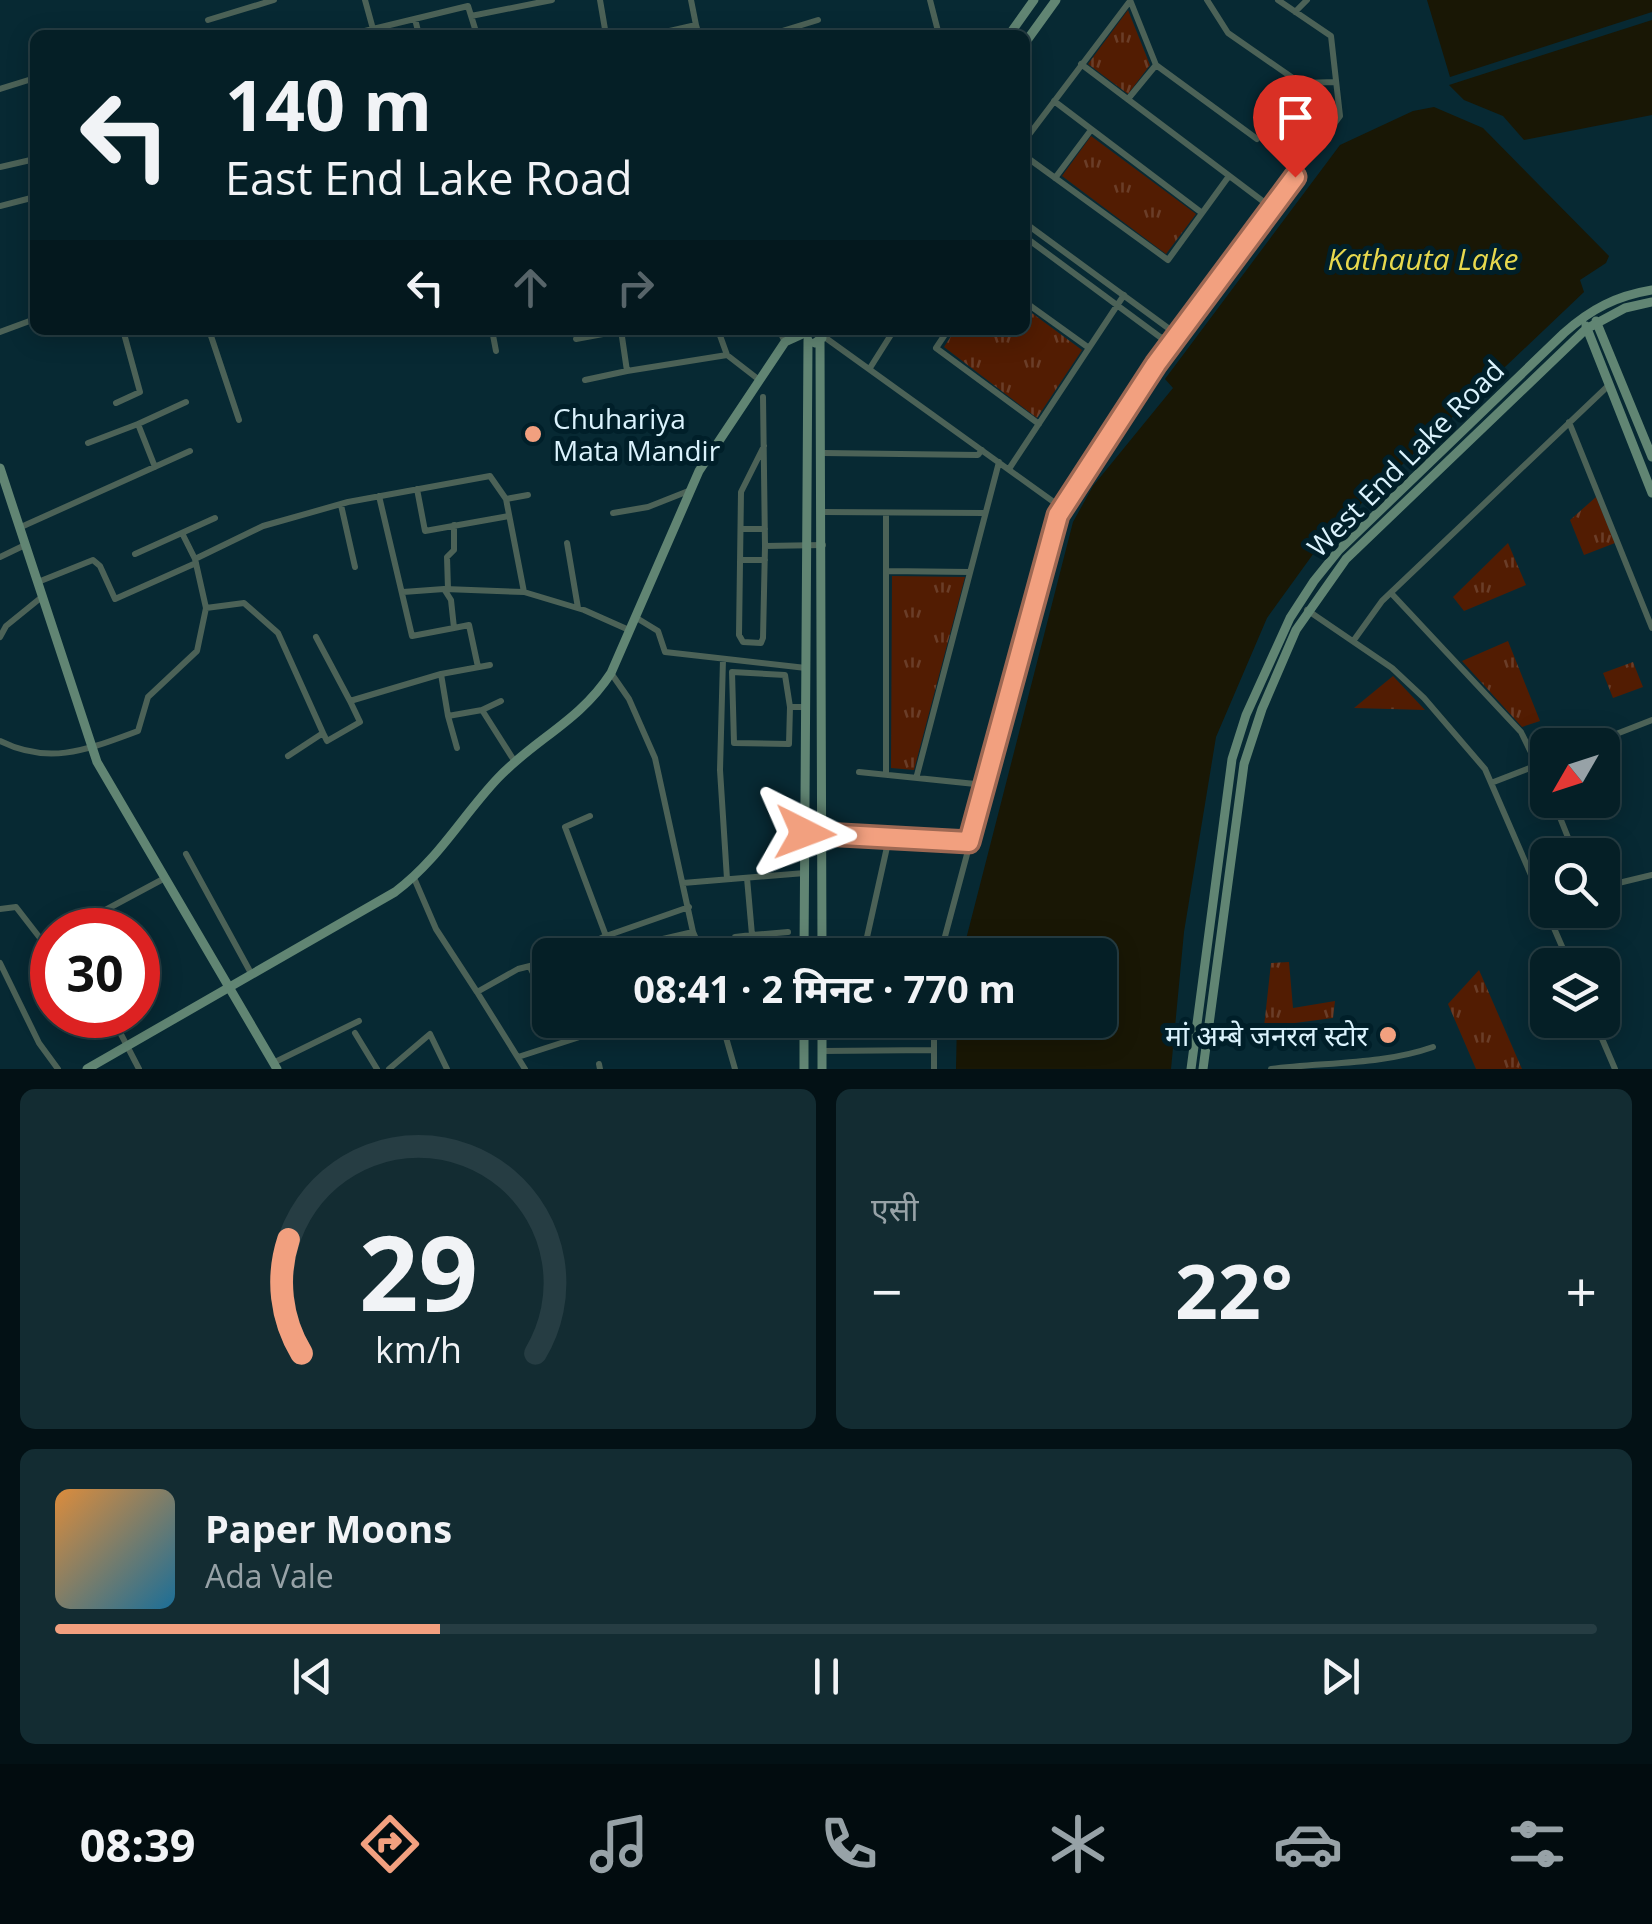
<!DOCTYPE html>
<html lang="hi">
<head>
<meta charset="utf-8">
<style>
	:root { --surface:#051f26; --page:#132c32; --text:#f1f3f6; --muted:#97a2a7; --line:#263d43; --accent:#f2a07f }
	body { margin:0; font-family:"Open Sans","Noto Sans Devanagari",sans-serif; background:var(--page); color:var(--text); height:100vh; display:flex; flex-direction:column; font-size:38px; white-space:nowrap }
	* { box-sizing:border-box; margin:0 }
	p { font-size:32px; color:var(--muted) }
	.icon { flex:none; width:55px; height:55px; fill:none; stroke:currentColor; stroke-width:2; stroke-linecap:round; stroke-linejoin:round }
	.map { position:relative; height:1069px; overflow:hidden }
	.panel { display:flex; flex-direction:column; gap:20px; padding:20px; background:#031115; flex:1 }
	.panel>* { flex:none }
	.hud { position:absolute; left:30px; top:30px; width:1000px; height:305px; border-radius:15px; box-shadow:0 5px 25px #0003,0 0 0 2px var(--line); background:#051f26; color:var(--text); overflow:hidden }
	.needle { width:65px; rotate:231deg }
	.buttons { position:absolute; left:1530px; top:728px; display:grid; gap:20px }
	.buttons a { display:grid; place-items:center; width:90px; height:90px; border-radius:15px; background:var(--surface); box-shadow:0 5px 25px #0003,0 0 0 2px var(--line); font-size:50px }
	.speed { position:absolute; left:30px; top:908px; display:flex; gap:20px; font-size:50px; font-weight:700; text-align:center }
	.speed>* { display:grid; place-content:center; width:130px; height:130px; border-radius:50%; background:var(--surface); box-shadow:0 5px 25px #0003,0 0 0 2px var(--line); line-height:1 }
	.speed .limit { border:15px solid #d22; background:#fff; color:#111 }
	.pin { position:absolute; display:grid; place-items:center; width:85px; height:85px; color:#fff; margin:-102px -42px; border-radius:50% 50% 50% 0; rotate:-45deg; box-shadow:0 0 10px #0007 }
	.pin .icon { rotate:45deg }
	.me { position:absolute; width:110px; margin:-55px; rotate:93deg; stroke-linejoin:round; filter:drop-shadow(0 0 8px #0008) }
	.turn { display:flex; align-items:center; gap:35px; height:210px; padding:0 30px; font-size:45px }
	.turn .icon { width:130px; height:130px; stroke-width:2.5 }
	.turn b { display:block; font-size:70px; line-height:85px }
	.lanes { display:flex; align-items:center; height:95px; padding:0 30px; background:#0003; justify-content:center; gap:50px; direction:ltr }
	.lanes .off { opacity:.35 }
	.big { font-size:75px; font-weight:700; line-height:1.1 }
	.panel .tile { flex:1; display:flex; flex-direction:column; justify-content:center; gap:15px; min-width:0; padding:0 35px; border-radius:15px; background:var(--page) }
	.panel .dial { align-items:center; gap:0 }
	.dial svg { height:260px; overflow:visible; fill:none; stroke:var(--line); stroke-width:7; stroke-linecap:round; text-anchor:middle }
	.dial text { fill:var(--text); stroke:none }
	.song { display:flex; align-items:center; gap:30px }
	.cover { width:120px; height:120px; border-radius:15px; background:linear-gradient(135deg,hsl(30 70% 55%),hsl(200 70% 35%)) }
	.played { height:10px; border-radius:5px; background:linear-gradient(90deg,var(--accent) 25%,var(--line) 25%) }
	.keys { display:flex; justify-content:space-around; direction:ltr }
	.heat { display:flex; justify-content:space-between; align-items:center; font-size:55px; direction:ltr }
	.panel .tiles { flex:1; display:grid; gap:20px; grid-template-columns:1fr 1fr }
	.tile:last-child { grid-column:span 2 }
	.trip { position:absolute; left:532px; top:938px; width:585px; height:100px; border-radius:15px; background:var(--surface); box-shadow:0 5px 25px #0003,0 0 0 2px var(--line); font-weight:700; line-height:100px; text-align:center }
	.tab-bar { display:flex; height:160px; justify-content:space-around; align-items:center; background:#020c0f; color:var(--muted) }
	.tab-bar .icon { width:70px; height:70px }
	.tab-bar .selected { color:var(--accent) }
	.tab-bar b { font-size:45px; color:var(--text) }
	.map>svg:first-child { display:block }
	.park { fill:url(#park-tufts) }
	.water { fill:#191705 }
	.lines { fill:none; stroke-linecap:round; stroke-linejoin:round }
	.street { stroke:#4c6257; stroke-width:6 }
	.secondary { stroke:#618573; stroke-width:9 }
	.route-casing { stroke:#9d6853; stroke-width:25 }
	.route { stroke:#f2a07f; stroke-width:18 }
	.poi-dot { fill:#f2a07f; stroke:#001f29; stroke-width:4 }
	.labels { text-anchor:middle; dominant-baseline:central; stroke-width:10; stroke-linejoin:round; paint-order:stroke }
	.poi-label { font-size:28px; fill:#dbf3fd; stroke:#001f29; text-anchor:start }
	.street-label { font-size:28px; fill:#dbf3fd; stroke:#001f29 }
	.water-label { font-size:30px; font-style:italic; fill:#e7d84d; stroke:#001f29 }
</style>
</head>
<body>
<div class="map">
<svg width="1652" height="1069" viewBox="0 0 1652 1069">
	<defs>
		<pattern id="park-tufts" width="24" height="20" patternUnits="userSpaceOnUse" patternTransform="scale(2.5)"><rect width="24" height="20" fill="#521c02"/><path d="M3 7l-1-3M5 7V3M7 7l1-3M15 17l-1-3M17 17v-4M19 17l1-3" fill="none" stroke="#6a3d28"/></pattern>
	</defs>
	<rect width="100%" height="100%" fill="#072933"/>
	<path class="park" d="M 1128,10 L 1150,65 L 1128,94 L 1088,64 Z
		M 1091,136 L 1196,214 L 1166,254 L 1062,176 Z
		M 1025,308 L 1082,350 L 1037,418 L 944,347 L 955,330 L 1025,330 Z
		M 1596,497 L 1615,543 L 1584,555 L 1570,520 Z
		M 1508,543 L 1526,585 L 1464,611 L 1453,597 Z
		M 892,576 L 965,577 L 914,770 L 891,768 Z
		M 1508,641 L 1540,721 L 1522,727 L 1462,661 Z
		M 1633,662 L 1643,687 L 1613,698 L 1603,673 Z
		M 1393,676 L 1425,710 L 1354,708 Z
		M 1289,962 L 1293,1008 L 1335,1001 L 1333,1018 L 1264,1027 L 1271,963 Z
		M 1479,970 L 1522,1069 L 1476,1069 L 1448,1004 Z"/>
	<path class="water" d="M 1427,0 L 1652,0 L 1652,12 L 1450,77 Z
		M 1652,20 L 1652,115 L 1524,140 L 1503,116 L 1464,100 L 1449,85 Z
		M 1434,107 L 1483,128 L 1609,256 L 1606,263 L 1580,280 L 1584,292 L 1324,539 L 1267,618 L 1216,737 L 1184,932 L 1171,1069 L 956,1069 L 957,1020 L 1100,1020 L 1100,955 L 962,955 L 1073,522 L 1093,486 L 1173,388 L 1165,379 L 1340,145 L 1413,111 Z"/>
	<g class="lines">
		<path class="street" d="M 365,0 L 373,29 L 468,6 L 477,35
			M 600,0 L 606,35
			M 691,0 L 696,25
			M 930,0 L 939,35
			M 1207,0 L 1228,33 L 1300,83 L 1336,82
			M 1295,12 L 1307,0
			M 471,16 L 552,0
			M 415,19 L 419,35
			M 208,20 L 274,0
			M 349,35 L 373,29
			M 652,35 L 696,25 L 699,35
			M 769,35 L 818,20
			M 1081,64 L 1272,208
			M 1156,65 L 1257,139
			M 0,89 L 35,78
			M 1128,99 L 1156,65 L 1130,0
			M 1054,101 L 1202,213
			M 1025,140 L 1130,1
			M 1025,156 L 1168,260 L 1229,176
			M 0,167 L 35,159
			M 1055,178 L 1091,130
			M 0,206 L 35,197
			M 1025,223 L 1168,328 L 1174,340
			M 1025,237 L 1160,337 L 1173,340
			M 31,262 L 35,261
			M 1025,302 L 1089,348
			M 209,330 L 239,420
			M 492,330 L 496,351
			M 621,330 L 627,371 L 727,355
			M 718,330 L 727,355 L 758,379
			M 779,330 L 785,342
			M 948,330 L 936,348 L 1039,424
			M 0,332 L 35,319
			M 823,336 L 1062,508
			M 576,339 L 619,331
			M 870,368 L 894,330
			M 585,380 L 627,371
			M 763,397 L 765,546
			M 116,403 L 140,392 L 123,330
			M 1569,422 L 1652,628
			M 138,424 L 186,402
			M 88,443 L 138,424 L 155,467
			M 764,446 L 741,492 L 739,635 L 743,642 L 761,643 L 763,638 L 765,546 L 823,545
			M 823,453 L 978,455 L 982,450
			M 1009,469 L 1124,295
			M 417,489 L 425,531 L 509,516
			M 528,495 L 506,499 L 524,592 L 584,610 L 629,630
			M 379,496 L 412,636 L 454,628 L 451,600 L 444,589 L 403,592
			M 341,505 L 355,567
			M 823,512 L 984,513
			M 613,513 L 648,507 L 691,490
			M 21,527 L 190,451
			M 742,529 L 765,529
			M 182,533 L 195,559
			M 567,543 L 578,608
			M 135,554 L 215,518
			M 0,557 L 25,545
			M 742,560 L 765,560
			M 886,571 L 970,572
			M 38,582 L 93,560 L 100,566 L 115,599 L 196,563
			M 445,589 L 524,592
			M 448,589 L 447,557 L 454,550 L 454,525
			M 1391,593 L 1521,732 L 1548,787
			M 206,608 L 244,603 L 278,633 L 323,733 L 288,756
			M 1307,610 L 1392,668 L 1424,698 L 1485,769 L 1570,965
			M 635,617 L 658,631 L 665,652 L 806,668
			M 454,628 L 469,625 L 478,667
			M 0,637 L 6,626 L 43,596
			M 316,637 L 350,701
			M 1354,640 L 1382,601 L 1609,385
			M 723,659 L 720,770 L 727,879
			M 611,673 L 629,699 L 655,758 L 693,932
			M 441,674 L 490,665
			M 790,707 L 789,744 L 734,743 L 732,672 L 785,675 L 790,707 L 806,707
			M 482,710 L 501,701
			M 448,716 L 457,748
			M 323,733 L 327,741 L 360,722 L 350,701 L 441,674 L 448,716 L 482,710 L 515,762
			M 0,741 C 50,766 89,749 138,731 L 148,697 L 197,651 L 206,608 L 195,559 L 263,526 L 348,502 L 490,476 L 506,499
			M 1588,745 L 1652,720
			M 859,772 L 985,785
			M 886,774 L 886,513
			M 917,775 L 999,462
			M 1491,783 L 1548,761
			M 1553,800 L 1575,855
			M 590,816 L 565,827 L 606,936 L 689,907
			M 805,833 L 969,842
			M 186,854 L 252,975
			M 414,878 L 436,929 L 477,992 L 518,969 L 550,961
			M 747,878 L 752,935 L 788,932
			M 683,883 L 805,873
			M 1602,887 L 1652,875
			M 0,909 L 16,907 L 40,938 L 52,936
			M 68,930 L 165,878
			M 735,937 L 752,935
			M 564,955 L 606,936 L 611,951 L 693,932 L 703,955
			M 863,955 L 889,838
			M 940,955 L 1058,515 L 1156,364 L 1340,116 L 1331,36 L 1278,0
			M 0,963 L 39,1043 L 58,1069
			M 530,967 L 543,994 L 550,996
			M 477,992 L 525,1069
			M 111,1015 L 139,1069
			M 721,1020 L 735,1069
			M 1594,1020 L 1615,1069
			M 355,1033 L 377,1069
			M 822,1051 L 934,1050
			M 518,1057 L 632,1020
			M 273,1063 L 359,1021
			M 599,1064 L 600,1069
			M 389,1069 L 430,1034 L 447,1069
			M 934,1069 L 934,1020
			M 1271,1069 C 1325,1062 1382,1065 1433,1047"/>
		<path class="secondary" d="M 1009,35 L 1034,0
			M 1025,43 L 1056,0
			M 1596,321 L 1652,457
			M 1586,326 L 1652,493
			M 820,341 L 822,955
			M 815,343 L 822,338 L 821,330
			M 0,468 L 97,762 L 277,1069
			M 804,955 L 808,340
			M 804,1020 L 804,1069
			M 822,1020 L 822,1069
			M 87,1069 L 395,892 C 439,859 462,816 498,778 C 536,738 579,722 611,673 L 699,471 L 785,342 L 807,332
			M 1191,1069 L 1232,759 L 1246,715 L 1290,618 L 1314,581 L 1339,550 L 1564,333 C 1591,309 1616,296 1652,290
			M 1203,1069 L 1244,764 L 1262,709 L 1296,630 L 1346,559 L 1586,329 L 1625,308 L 1652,302"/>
	</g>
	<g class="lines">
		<defs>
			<path id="route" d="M 805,833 L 969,842 L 1058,515 L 1156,364 L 1295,177"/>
		</defs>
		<use href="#route" class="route-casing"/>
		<use href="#route" class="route"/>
	</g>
	<g class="poi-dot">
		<circle cx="533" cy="434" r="10"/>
		<circle cx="1388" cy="1035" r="10"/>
	</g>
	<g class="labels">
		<g class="poi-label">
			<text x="553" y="418">Chuhariya<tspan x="553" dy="32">Mata Mandir</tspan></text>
			<text x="1368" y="1035" text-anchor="end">मां अम्बे जनरल स्टोर</text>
		</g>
		<g class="street-label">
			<text transform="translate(1405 458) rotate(-45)">West End Lake Road</text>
		</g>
		<g class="water-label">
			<text x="1423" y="258">Kathauta Lake</text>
		</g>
	</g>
</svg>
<div class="buttons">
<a><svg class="needle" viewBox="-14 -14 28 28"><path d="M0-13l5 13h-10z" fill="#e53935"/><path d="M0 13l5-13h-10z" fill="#97a2a7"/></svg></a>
<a><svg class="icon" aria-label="search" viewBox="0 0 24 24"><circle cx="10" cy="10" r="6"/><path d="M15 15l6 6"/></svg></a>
<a><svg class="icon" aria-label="layers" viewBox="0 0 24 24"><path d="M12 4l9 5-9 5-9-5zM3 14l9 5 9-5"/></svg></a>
</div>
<div class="speed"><div class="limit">30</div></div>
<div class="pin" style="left:1295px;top:177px;background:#d93025"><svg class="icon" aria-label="arrive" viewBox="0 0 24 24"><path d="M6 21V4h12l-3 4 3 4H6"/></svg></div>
<svg class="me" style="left:805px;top:833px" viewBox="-20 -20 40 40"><path d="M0-17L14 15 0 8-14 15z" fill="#f2a07f" stroke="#fff" stroke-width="4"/></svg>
<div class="trip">08:41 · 2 मिनट · 770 m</div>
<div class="hud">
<div class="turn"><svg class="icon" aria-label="left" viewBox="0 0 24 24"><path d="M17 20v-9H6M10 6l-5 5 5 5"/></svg><div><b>140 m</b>East End Lake Road</div></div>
<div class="lanes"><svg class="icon" aria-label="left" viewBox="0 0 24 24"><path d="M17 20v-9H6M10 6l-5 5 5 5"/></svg><svg class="icon off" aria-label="ahead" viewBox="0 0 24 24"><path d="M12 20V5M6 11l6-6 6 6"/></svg><svg class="icon off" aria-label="right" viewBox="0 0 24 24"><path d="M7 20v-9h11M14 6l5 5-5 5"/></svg></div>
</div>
</div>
<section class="panel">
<div class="tiles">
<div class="tile dial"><svg viewBox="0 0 100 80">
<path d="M14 69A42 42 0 1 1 86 69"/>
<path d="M14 69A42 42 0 0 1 10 34" stroke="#f2a07f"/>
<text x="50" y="56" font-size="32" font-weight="700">29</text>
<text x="50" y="72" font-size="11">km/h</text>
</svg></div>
<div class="tile"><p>एसी</p>
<div class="heat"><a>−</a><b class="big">22°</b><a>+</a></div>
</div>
<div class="tile">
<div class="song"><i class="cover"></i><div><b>Paper Moons</b><p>Ada Vale</p></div></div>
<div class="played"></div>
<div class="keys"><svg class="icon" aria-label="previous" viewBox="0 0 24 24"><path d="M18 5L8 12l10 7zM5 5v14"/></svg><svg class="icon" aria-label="pause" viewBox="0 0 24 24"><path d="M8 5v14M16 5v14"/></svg><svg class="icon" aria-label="next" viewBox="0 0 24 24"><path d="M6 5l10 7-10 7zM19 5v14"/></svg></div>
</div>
</div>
</section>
<nav class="tab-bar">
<b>08:39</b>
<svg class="icon selected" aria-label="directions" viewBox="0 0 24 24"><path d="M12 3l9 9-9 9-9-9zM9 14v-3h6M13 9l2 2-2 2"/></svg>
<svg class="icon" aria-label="music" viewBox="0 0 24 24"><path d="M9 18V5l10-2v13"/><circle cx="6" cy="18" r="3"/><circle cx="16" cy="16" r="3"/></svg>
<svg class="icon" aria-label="phone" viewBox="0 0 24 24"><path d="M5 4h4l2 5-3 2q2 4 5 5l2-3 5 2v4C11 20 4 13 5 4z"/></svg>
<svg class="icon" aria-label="climate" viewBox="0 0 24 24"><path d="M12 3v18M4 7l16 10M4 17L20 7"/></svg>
<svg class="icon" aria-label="car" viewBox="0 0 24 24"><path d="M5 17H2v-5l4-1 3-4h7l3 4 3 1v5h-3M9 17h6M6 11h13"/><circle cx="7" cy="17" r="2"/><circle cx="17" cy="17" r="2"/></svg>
<svg class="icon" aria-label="filters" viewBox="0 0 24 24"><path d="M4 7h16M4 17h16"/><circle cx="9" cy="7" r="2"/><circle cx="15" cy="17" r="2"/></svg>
</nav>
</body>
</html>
